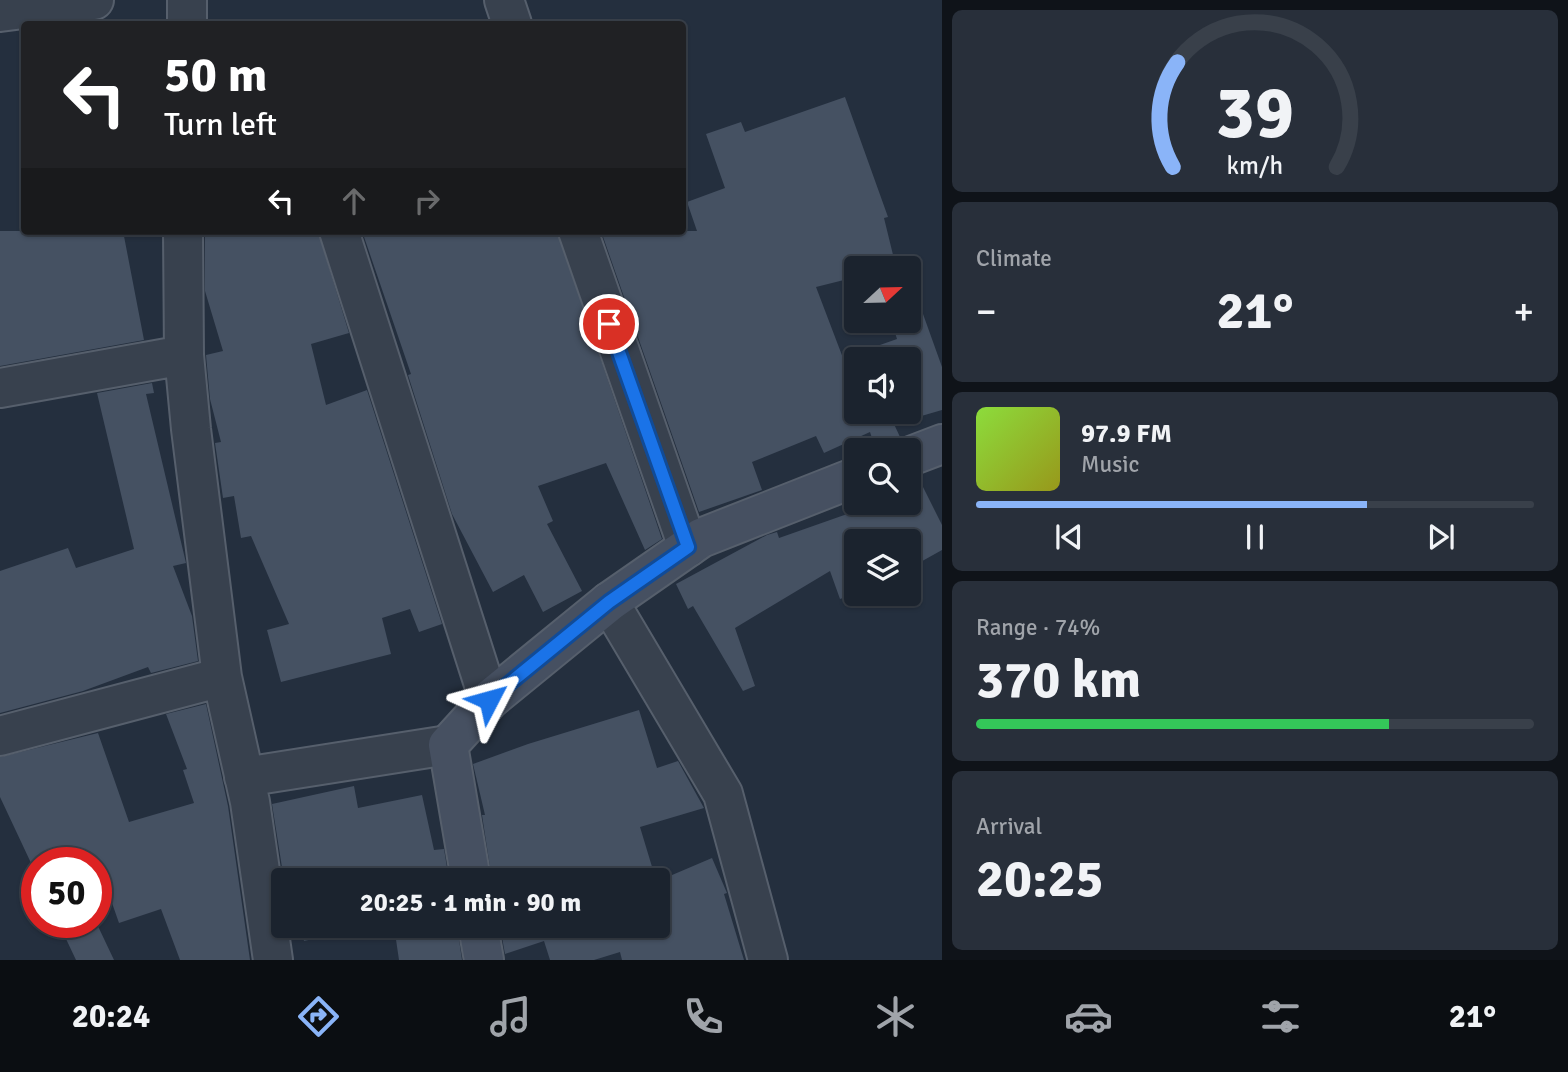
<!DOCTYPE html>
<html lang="en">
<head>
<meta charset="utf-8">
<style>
	:root { --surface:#1b232e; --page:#282f3a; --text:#f1f3f6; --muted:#a0a4aa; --line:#39404a; --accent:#8ab4f8 }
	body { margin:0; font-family:Signika,sans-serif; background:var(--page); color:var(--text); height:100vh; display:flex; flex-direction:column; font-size:26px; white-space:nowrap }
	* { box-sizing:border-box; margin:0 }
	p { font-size:23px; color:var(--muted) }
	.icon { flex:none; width:38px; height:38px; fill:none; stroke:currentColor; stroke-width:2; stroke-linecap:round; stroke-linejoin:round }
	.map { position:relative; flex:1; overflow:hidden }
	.drawer { display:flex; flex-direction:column; gap:10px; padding:10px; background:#0f1319; width:626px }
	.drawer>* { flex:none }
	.top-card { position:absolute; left:21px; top:21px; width:665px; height:214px; border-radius:7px; box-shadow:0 2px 5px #0004,0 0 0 2px var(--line); background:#202124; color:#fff; overflow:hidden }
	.needle { width:46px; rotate:68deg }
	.buttons { position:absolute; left:844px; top:256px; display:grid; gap:14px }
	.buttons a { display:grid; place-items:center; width:77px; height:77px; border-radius:7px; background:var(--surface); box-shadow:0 2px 5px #0004,0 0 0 2px var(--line); font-size:35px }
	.speed { position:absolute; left:21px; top:847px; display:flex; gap:14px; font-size:35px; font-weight:700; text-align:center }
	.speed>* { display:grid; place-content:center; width:91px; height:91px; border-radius:50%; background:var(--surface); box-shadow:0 2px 5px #0004,0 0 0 2px var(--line); line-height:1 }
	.speed .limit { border:10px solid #d22; background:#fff; color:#111 }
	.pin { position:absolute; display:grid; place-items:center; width:60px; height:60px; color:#fff; margin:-30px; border:4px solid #fff; border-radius:50%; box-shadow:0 2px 7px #0007 }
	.me { position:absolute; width:77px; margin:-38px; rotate:51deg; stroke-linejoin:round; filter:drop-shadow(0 0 5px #0008) }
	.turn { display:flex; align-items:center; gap:24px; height:147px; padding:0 28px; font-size:32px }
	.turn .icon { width:91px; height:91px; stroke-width:2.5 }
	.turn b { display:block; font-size:49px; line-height:60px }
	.lanes { display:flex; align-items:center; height:66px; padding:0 28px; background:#0003; justify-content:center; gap:35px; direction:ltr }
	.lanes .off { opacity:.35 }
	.big { font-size:52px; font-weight:700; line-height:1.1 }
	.drawer .widget { flex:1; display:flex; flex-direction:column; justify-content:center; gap:10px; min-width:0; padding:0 24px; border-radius:10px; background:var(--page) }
	.drawer .dial { align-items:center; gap:0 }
	.dial svg { height:182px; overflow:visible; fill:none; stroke:var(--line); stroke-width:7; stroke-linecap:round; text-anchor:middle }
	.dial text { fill:var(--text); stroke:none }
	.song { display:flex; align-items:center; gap:21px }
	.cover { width:84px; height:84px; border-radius:10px; background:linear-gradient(135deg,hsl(90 70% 55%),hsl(60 70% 35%)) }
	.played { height:7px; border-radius:4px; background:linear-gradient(90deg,var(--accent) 70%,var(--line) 70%) }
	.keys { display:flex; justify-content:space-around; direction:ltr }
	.heat { display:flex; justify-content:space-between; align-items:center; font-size:38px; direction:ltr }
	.charge { height:10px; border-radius:5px; background:linear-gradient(90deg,#34c759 74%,var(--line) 0) }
	.trip { position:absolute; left:271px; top:868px; width:399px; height:70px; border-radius:7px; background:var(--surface); box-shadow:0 2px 5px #0004,0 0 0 2px var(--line); font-weight:700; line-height:70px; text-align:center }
	.tabs { display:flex; height:112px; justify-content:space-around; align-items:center; background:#0b0e12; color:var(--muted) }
	.tabs .icon { width:49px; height:49px }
	.tabs .selected { color:var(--accent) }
	.tabs b { font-size:32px; color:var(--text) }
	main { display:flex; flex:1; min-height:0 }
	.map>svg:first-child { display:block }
	.building { fill:#455162; fill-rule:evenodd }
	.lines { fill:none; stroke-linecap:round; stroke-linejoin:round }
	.street-casing { stroke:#565f6c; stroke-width:42 }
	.secondary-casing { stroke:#565f6c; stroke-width:42 }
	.street { stroke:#38414e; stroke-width:38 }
	.secondary { stroke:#465061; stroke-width:38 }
	.route-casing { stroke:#114b97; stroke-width:18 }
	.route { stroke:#1a73e8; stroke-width:12 }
</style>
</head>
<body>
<main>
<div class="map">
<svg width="942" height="960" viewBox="0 0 942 960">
	<rect width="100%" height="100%" fill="#242f3e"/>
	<path class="building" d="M 845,97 L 888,217 L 884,218 L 896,267 L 856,268 L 856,277 L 816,287 L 843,358 L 897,339 L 891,320 L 908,320 L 908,303 L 918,300 L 942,367 L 942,410 L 894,424 L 900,437 L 888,450 L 876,450 L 870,432 L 824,453 L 816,436 L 752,462 L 762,490 L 699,512 L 601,231 L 697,231 L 687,202 L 725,188 L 706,134 L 741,122 L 745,132 ZM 856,359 L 908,359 L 908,411 L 856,411 Z
		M 0,231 L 123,231 L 144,340 L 0,366 Z
		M 205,231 L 318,231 L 349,333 L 311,344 L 326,405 L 367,390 L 442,624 L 419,632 L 410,609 L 382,618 L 391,654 L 281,682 L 267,630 L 289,624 L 251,536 L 241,538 L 234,496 L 223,498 L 215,443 L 221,442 L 210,399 L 206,355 L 223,351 L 205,291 Z
		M 362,231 L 557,231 L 662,539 L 645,550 L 606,463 L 538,486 L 553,521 L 547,524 L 582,591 L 543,612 L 524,575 L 493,592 L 452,514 L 408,375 L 411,374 Z
		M 152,383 L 154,393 L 146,394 L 186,563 L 173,566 L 192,616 L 198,661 L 151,673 L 148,667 L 83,691 L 0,713 L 0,571 L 68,548 L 76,568 L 134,549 L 97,393 Z
		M 918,477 L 942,525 L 942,550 L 908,569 L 908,541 L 856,541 L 857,593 L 840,599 L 830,571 L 735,628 L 755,686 L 743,691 L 693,606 L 688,609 L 676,584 L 767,535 L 777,532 L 779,538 L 850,513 L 846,505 L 856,501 L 908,502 L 908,478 Z
		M 206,704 L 228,806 L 250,960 L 180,960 L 161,909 L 119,923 L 98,863 L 31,863 L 0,797 L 0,757 L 98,733 L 129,822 L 194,803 L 183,770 L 187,769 L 166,714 Z
		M 639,710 L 657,768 L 678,761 L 704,808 L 640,827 L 656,880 L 492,880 L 482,815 L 485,815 L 473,764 L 528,744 Z
		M 354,786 L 358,808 L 422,795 L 434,850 L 444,849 L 449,880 L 284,880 L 272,804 Z
		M 712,858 L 727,893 L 724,894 L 744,960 L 622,960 L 620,952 L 594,960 L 550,960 L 544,941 L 505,954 L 500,926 L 658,926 L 658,881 Z
		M 58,922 L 96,922 L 114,960 L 76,960 Z
		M 290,926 L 457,926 L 462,960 L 399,960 L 394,926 L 371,931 L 370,926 L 304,941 L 302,931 L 292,935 Z"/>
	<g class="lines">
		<defs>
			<path id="street" d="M 504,0 L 512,24
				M 0,12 L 94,0
				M 187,24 L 187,0
				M 183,231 L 184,355 L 191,429 L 222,677 L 250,802 L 273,960
				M 339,231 L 489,700
				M 578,231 L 688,547
				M 0,388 L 184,355
				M 609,602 L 723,794 L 768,960
				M 0,736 L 222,677
				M 244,777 L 448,745"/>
			<path id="secondary" d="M 908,457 L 942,444
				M 471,880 L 448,745 L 489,700 L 609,602 L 701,538 L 856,477
				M 478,926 L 484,960"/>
		</defs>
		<use href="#street" class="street-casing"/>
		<use href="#secondary" class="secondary-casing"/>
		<use href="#street" class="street"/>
		<use href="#secondary" class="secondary"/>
	</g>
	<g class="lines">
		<defs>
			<path id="route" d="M 489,700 L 609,602 L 688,547 L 609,324"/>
		</defs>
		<use href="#route" class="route-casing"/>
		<use href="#route" class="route"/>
	</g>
</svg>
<div class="buttons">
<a><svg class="needle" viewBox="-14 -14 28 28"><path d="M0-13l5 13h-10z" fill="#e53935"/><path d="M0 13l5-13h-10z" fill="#a0a4aa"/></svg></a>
<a><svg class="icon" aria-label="sound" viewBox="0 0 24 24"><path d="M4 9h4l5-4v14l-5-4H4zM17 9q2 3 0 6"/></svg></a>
<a><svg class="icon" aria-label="search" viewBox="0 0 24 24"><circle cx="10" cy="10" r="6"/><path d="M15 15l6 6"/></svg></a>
<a><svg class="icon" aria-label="layers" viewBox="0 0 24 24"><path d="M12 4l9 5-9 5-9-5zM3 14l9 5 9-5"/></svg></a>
</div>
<div class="speed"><div class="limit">50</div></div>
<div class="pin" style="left:609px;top:324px;background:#d93025"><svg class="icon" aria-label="arrive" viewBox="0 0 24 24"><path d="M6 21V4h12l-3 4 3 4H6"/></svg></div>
<svg class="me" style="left:489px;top:700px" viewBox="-20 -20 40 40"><path d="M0-17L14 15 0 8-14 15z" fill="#1a73e8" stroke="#fff" stroke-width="4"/></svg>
<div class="trip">20:25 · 1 min · 90 m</div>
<div class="top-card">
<div class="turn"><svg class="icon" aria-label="left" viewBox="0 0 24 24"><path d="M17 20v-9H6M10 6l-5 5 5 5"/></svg><div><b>50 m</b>Turn left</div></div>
<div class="lanes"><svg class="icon" aria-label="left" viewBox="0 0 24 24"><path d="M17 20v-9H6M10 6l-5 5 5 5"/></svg><svg class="icon off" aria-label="ahead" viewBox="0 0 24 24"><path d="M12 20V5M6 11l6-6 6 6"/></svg><svg class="icon off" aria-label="right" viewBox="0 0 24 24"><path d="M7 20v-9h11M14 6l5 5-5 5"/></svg></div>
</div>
</div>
<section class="drawer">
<div class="widget dial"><svg viewBox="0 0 100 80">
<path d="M14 69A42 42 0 1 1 86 69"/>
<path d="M14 69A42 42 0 0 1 16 23" stroke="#8ab4f8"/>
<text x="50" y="56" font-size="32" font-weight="700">39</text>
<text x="50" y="72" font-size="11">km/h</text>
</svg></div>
<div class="widget"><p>Climate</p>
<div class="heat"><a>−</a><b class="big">21°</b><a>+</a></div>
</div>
<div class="widget">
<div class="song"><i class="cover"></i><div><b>97.9 FM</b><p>Music</p></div></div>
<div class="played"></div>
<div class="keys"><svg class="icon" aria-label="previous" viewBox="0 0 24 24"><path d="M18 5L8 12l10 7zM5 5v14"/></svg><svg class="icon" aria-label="pause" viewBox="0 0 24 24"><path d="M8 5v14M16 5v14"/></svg><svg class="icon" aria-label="next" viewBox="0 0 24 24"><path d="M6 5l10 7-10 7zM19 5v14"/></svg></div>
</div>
<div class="widget"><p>Range · 74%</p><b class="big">370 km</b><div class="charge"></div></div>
<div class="widget"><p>Arrival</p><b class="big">20:25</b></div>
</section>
</main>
<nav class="tabs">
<b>20:24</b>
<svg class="icon selected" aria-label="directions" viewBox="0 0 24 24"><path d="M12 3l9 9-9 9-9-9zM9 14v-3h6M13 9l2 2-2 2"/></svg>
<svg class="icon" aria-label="music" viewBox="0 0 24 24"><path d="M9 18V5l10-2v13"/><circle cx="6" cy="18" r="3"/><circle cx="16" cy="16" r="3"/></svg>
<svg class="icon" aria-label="phone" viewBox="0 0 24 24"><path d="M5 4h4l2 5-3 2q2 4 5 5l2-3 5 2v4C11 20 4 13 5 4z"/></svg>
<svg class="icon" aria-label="climate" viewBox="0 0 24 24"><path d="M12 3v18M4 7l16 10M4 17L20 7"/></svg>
<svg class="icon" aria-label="car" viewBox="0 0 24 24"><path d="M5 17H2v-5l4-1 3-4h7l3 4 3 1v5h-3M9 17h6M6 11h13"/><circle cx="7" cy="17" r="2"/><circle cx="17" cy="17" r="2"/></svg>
<svg class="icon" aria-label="filters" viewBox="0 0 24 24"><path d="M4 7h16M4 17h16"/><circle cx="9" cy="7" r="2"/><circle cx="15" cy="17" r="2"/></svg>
<b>21°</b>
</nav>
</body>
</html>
